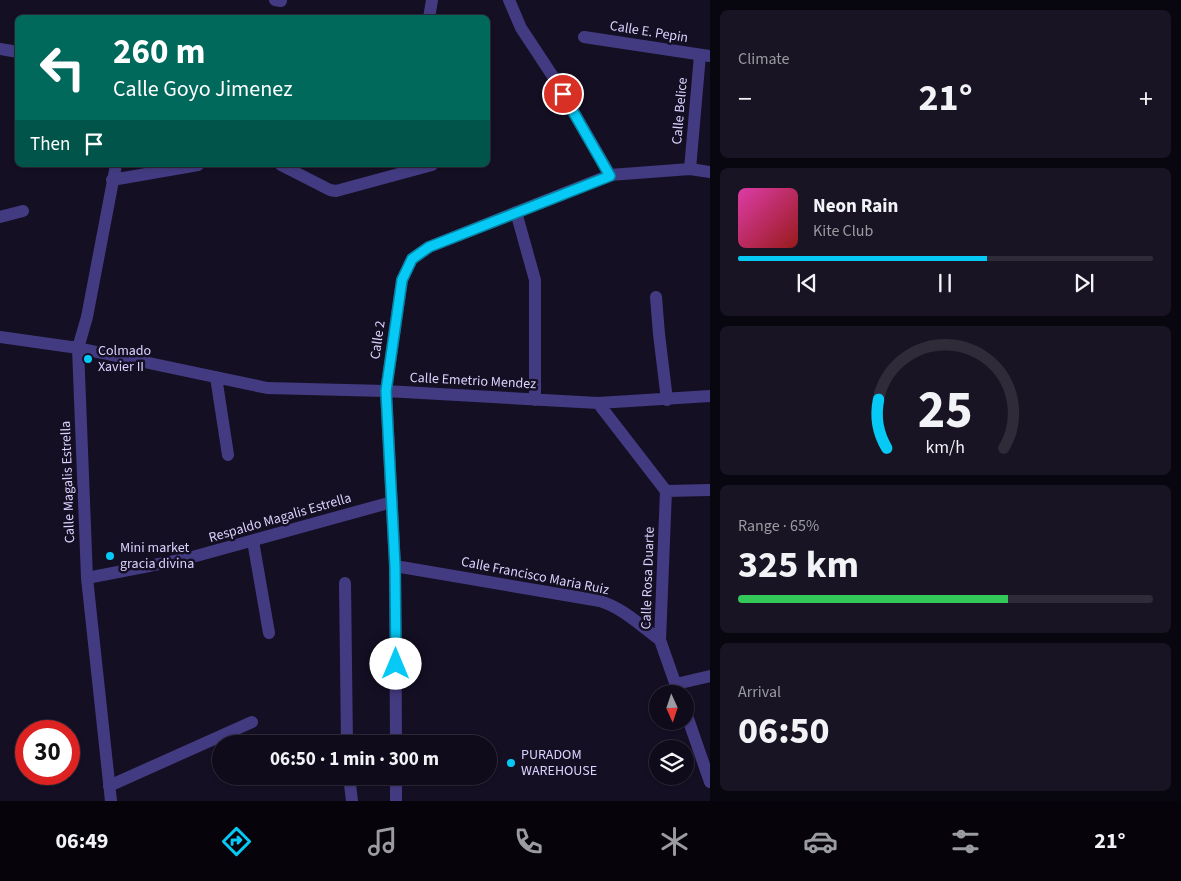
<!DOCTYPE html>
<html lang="en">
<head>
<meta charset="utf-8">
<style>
	:root { --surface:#0f0b1a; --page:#181423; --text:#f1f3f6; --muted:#9b9ba2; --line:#2f2b39; --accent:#06c9f6 }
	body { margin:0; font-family:"Source Sans 3",sans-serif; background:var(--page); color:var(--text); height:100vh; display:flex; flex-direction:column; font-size:19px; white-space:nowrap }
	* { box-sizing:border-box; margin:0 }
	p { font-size:16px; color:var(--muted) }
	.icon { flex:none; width:28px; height:28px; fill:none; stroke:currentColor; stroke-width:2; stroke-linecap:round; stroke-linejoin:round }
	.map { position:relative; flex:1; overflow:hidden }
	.panel { display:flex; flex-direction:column; gap:10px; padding:10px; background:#08060e; width:471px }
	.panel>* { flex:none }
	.top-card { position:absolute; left:15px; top:15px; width:475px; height:152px; border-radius:8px; box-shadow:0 1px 4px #0004,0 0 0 1px var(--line); background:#00695c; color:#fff; overflow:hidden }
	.needle { width:32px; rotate:177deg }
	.buttons { position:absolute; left:649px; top:685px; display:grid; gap:10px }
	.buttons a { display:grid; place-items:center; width:45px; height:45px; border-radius:50%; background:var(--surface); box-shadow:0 1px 4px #0004,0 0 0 1px var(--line); font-size:25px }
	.speed { position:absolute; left:15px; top:720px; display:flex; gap:10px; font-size:25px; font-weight:700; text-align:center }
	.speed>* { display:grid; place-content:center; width:65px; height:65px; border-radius:50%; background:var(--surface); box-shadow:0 1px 4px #0004,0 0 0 1px var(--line); line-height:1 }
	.speed .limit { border:8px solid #d22; background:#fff; color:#111 }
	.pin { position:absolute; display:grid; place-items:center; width:42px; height:42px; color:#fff; margin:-21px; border:2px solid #fff; border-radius:50%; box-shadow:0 1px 5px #0007 }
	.me { position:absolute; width:55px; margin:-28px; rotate:0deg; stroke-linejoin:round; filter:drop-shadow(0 0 4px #0008) }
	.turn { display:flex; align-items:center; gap:18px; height:105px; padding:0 15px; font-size:22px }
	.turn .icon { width:65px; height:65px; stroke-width:2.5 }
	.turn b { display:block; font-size:35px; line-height:42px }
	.then { display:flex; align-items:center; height:48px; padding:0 15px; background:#0003; gap:10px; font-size:19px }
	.big { font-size:38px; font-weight:700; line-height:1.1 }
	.panel .widget { flex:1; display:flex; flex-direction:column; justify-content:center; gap:8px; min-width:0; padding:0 18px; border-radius:8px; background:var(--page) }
	.panel .dial { align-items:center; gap:0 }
	.dial svg { height:130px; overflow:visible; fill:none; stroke:var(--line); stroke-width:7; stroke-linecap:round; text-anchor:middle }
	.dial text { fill:var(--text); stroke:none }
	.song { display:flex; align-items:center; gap:15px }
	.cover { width:60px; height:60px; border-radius:8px; background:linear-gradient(135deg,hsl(320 70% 55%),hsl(0 70% 35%)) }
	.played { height:5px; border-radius:2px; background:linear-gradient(90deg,var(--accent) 60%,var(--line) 60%) }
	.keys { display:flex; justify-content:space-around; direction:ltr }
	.heat { display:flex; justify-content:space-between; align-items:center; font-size:28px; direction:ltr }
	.charge { height:8px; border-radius:4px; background:linear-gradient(90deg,#34c759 65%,var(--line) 0) }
	.trip { position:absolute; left:212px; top:735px; width:285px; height:50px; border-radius:25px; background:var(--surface); box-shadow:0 1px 4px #0004,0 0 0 1px var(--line); font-weight:700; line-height:50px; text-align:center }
	.tab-bar { display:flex; height:80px; justify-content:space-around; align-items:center; background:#06040a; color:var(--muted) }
	.tab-bar .icon { width:35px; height:35px }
	.tab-bar .active { color:var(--accent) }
	.tab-bar b { font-size:22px; color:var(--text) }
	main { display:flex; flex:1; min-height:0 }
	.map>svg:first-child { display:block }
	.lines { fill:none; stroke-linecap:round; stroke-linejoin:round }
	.minor { stroke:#433b81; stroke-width:12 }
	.route-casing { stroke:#0483a0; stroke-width:12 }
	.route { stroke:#06c9f6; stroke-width:9 }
	.poi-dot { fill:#06c9f6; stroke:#140f23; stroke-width:2 }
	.labels { text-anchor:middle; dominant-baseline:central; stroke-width:5; stroke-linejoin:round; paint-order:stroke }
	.street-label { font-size:14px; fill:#dbd2fe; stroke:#140f23 }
	.poi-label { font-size:14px; fill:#dbd2fe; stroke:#140f23; text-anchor:start }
</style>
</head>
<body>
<main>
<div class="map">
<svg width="710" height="801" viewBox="0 0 710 801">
	<rect width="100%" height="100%" fill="#140f23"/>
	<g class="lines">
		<path class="minor" d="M 275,0 L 281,1
			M 509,0 L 521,28 L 554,78 L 610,175
			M 429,18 L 432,0
			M 584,37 L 710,56
			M 0,49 L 18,52
			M 281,165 L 330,190 L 336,191 L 432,165
			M 690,169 L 700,55
			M 112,180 L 198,165
			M 516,212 L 535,280 L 535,400
			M 0,217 L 23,211
			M 656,297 L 659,334 L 667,400
			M 0,337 L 78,348 L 267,388 L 386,391 L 598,403 L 710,396
			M 216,377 L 228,455
			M 598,403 L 666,491 L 710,490
			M 666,491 L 660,640 L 679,694
			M 253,541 L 269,633
			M 395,566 L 600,601 C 623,608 641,626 660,640
			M 87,578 L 185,559 L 392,502
			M 345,583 L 347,744
			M 676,684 L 710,676
			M 685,710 L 710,782
			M 396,744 L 395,566 L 386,391 L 402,280 L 412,259 L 429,247 L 610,175 L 690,169 L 710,172
			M 349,776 L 352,801
			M 396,776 L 396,801
			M 109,786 L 252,722
			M 111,801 L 87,578 L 78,348 L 87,317 L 116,165"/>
	</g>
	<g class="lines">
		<defs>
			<path id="route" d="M 396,664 L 395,566 L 386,391 L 402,280 L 412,259 L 429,247 L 610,176 L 563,94"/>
		</defs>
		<use href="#route" class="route-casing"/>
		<use href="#route" class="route"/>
	</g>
	<g class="poi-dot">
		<circle cx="88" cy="359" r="5"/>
		<circle cx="110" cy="556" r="5"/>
		<circle cx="511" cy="763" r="5"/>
	</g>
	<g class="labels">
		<g class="street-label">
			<text transform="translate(649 32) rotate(9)">Calle E. Pepin</text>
			<text transform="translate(680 111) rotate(-85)">Calle Belice</text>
			<text transform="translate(378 340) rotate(-82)">Calle 2</text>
			<text transform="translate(473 381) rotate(3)">Calle Emetrio Mendez</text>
			<text transform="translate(68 482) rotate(-92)">Calle Magalis Estrella</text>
			<text transform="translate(280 518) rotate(-16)">Respaldo Magalis Estrella</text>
			<text transform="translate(535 576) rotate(11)">Calle Francisco Maria Ruiz</text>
			<text transform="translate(648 578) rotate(-88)">Calle Rosa Duarte</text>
		</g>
		<g class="poi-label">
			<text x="98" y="351">Colmado<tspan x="98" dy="16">Xavier II</tspan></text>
			<text x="120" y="548">Mini market<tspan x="120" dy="16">gracia divina</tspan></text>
			<text x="521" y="755">PURADOM<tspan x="521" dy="16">WAREHOUSE</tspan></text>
		</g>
	</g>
</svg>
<div class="buttons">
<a><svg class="needle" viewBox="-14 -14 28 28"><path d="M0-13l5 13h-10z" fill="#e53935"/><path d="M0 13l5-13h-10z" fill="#9b9ba2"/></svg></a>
<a><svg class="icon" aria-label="layers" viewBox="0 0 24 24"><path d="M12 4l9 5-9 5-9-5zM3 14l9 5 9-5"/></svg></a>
</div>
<div class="speed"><div class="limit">30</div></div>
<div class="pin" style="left:563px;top:94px;background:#d93025"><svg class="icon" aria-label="arrive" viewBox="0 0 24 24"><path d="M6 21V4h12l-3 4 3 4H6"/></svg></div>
<svg class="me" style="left:396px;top:664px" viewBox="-20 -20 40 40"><circle r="19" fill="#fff"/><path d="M0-13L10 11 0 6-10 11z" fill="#06c9f6"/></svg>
<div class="trip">06:50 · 1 min · 300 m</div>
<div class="top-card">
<div class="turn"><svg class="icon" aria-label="left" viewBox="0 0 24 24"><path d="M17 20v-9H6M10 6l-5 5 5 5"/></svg><div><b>260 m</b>Calle Goyo Jimenez</div></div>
<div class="then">Then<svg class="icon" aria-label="arrive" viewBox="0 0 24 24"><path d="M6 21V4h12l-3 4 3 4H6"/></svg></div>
</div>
</div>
<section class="panel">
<div class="widget"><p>Climate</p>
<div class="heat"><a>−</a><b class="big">21°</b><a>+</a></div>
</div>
<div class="widget">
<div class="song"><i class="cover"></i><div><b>Neon Rain</b><p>Kite Club</p></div></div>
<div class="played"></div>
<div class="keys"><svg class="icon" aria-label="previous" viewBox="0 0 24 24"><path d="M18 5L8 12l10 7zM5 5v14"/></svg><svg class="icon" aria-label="pause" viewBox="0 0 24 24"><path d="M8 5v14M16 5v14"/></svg><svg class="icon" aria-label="next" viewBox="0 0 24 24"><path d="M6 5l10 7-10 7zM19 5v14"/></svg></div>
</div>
<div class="widget dial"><svg viewBox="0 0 100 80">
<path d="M14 69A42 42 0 1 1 86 69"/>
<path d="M14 69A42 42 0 0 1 9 39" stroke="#06c9f6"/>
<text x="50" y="56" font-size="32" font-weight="700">25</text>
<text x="50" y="72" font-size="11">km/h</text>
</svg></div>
<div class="widget"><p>Range · 65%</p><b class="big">325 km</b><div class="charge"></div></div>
<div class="widget"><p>Arrival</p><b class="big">06:50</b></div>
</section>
</main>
<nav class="tab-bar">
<b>06:49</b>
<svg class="icon active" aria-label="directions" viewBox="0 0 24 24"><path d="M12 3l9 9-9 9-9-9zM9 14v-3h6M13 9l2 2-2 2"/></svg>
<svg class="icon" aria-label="music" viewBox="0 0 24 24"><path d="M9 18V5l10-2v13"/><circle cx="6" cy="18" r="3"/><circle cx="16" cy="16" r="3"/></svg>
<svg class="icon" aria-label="phone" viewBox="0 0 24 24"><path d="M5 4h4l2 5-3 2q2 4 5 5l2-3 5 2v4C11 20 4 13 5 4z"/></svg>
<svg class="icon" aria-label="climate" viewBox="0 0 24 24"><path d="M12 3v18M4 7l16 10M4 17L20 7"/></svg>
<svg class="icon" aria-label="car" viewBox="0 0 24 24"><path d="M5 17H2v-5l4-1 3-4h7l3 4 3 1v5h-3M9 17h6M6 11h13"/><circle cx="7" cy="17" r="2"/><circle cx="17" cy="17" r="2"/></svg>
<svg class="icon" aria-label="filters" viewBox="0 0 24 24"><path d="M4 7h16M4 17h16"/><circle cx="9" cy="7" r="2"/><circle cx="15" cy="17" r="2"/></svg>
<b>21°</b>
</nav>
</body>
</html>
